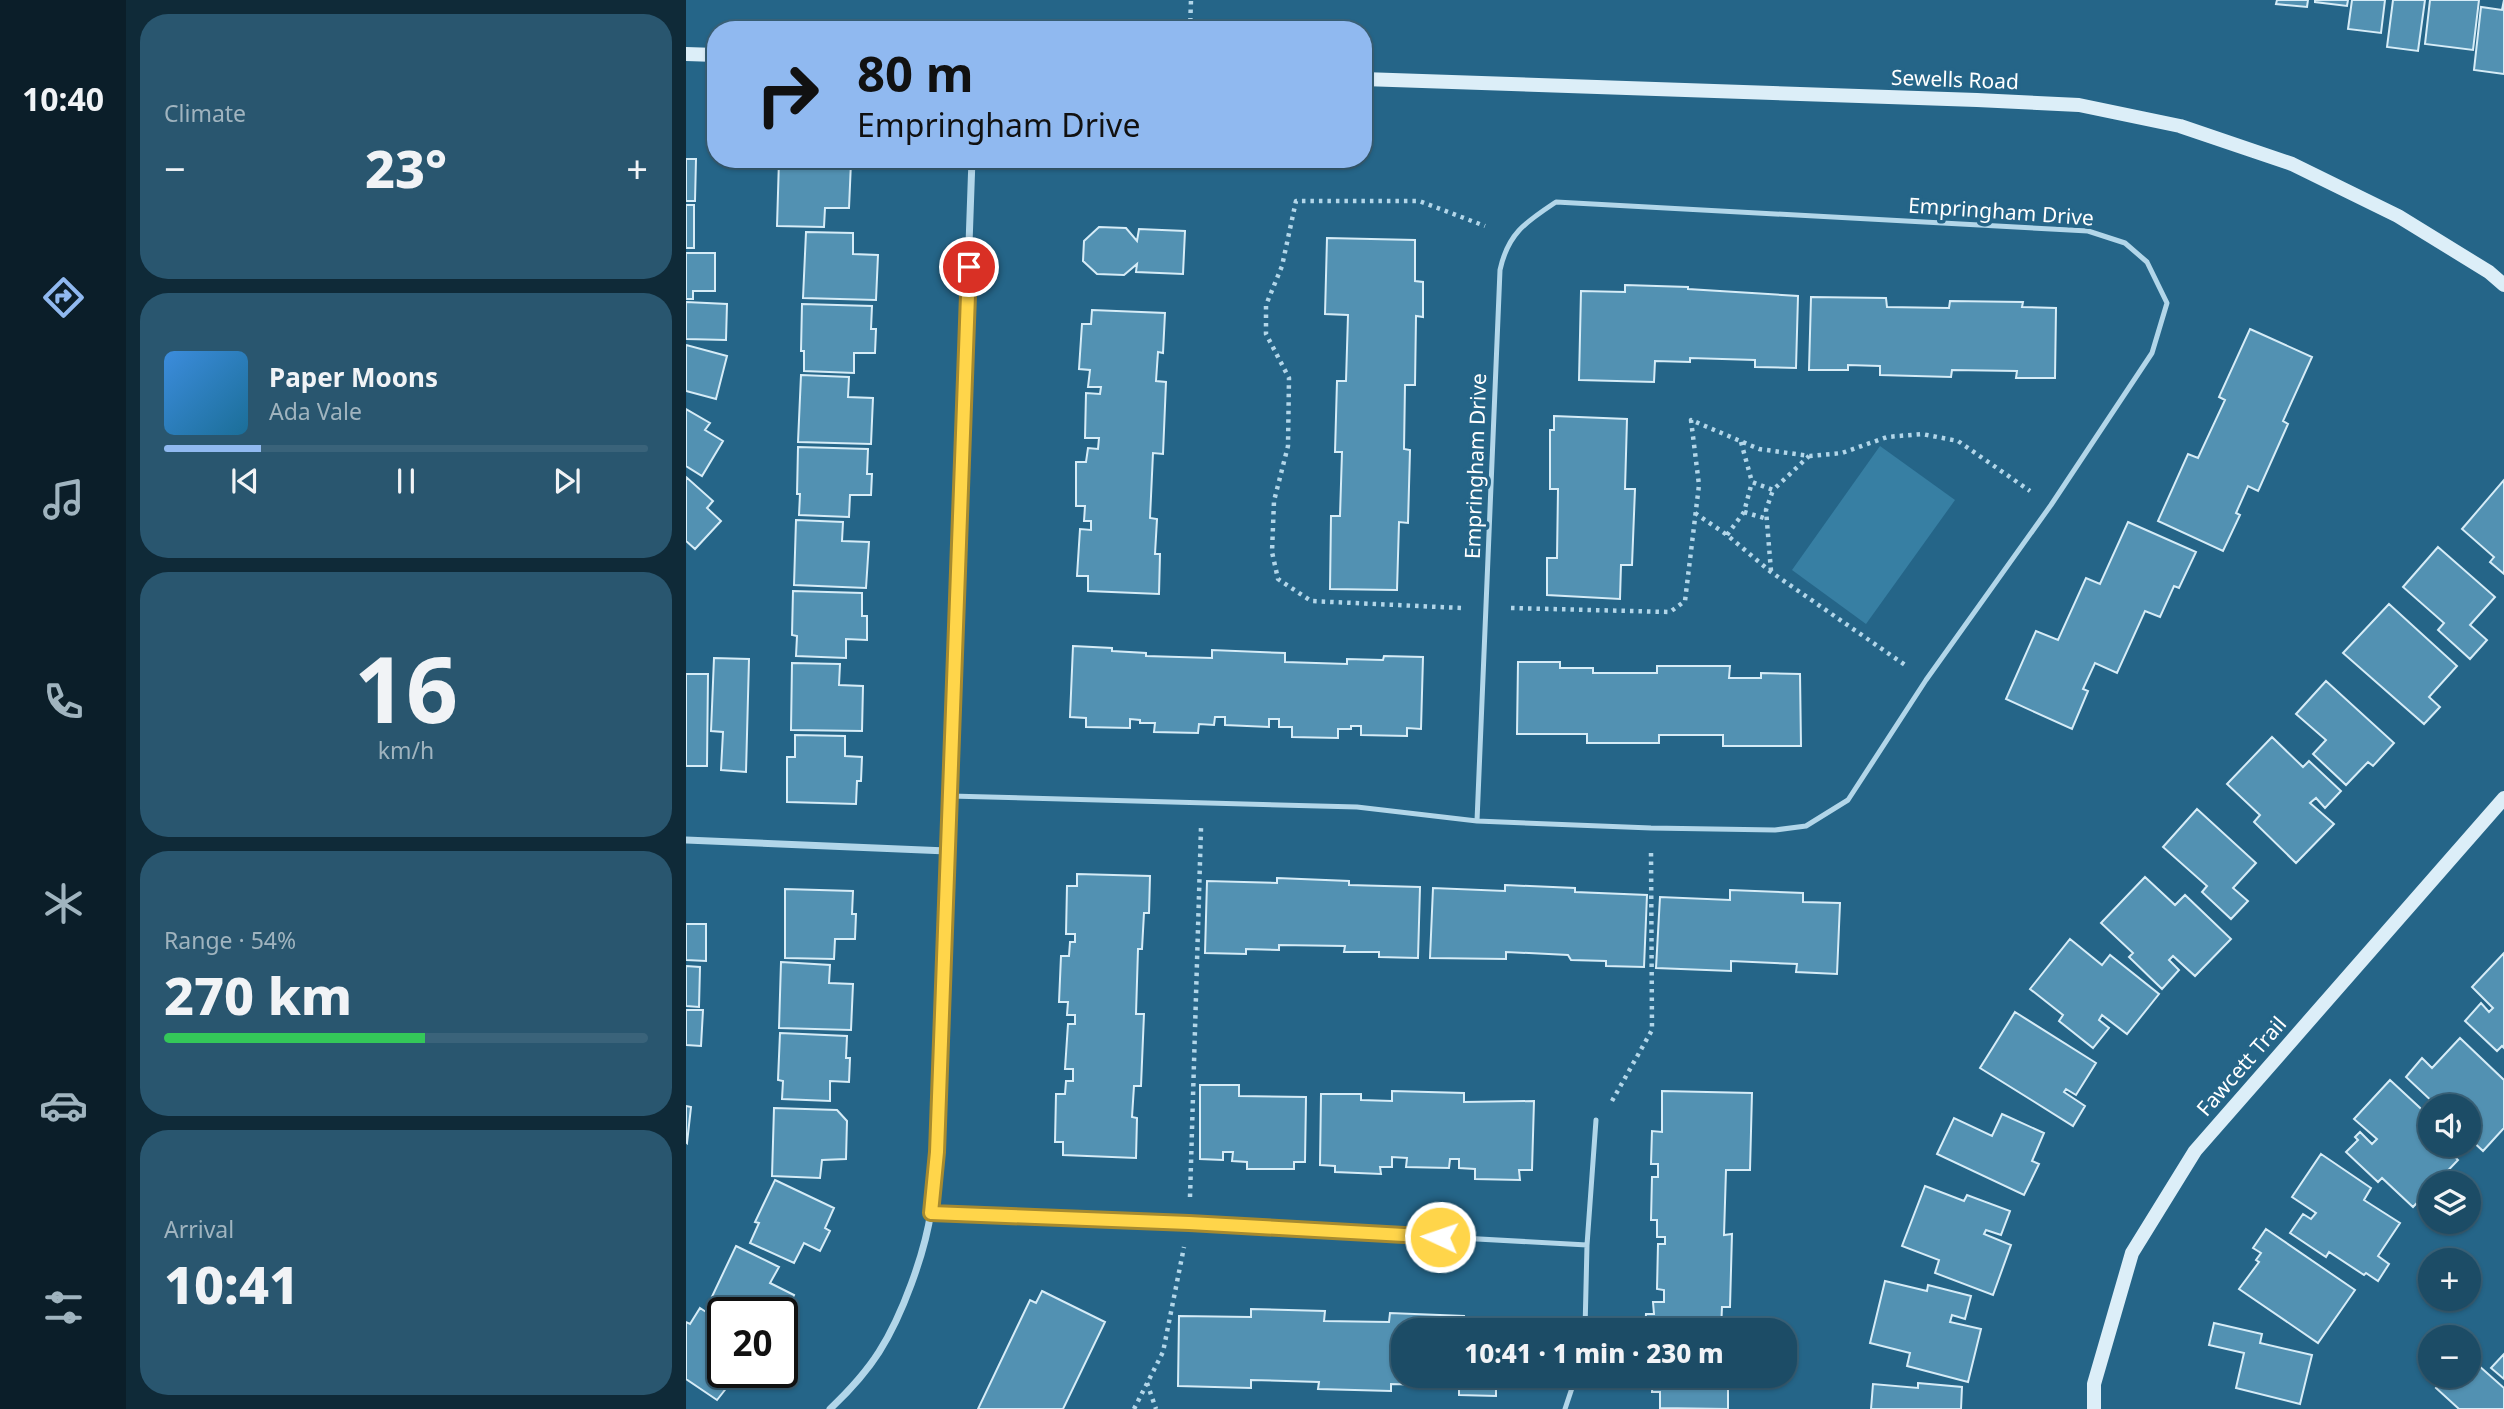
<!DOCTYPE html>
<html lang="en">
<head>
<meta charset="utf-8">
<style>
	:root { --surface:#1c4c66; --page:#29566f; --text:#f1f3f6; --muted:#a0b4bf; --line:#3a637a; --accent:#90b9f0 }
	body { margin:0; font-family:"Noto Sans",sans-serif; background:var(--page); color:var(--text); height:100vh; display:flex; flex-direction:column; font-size:26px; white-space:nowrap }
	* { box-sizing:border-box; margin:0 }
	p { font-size:23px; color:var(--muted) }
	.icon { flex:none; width:38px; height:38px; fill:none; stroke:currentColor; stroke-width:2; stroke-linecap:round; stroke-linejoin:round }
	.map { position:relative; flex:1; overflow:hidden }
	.sheet { display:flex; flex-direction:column; gap:14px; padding:14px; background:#0f2a38; width:560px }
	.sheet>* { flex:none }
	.hud { position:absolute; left:21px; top:21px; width:665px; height:147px; border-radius:28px; box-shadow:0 2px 5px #0004,0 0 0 2px var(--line); background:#90b9f0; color:#111; overflow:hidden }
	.tools { position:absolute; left:1732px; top:1094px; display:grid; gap:14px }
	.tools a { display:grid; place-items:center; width:63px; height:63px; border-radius:50%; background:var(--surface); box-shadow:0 2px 5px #0004,0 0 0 2px var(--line); font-size:35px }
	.speed { position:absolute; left:21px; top:1297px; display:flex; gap:14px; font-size:35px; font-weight:700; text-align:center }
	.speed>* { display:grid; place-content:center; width:91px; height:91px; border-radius:50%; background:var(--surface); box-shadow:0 2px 5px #0004,0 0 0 2px var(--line); line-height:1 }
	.speed .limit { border:4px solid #111; border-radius:10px; background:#fff; color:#111 }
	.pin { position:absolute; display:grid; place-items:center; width:60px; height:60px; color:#fff; margin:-30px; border:4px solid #fff; border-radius:50%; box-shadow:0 2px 7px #0007 }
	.me { position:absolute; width:77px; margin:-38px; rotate:273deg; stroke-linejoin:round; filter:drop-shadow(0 0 5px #0008) }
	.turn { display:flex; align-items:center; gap:24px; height:147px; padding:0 35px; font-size:32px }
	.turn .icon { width:91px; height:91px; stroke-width:2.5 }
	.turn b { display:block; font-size:49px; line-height:60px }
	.big { font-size:52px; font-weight:800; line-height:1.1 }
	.sheet .widget { flex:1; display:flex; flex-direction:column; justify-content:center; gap:10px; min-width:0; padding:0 24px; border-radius:28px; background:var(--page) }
	.sheet .dial { align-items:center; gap:0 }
	.dial b { font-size:91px; line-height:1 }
	.song { display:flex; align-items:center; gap:21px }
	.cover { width:84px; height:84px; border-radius:10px; background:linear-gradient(135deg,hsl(210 70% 55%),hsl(200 70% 35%)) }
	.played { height:7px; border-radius:4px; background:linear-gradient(90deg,var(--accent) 20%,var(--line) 20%) }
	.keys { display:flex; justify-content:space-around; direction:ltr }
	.heat { display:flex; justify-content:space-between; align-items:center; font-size:38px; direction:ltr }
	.charge { height:10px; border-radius:5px; background:linear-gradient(90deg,#34c759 54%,var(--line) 0) }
	.trip { position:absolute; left:705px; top:1318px; width:406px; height:70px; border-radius:28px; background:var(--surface); box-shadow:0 2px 5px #0004,0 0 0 2px var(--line); font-weight:800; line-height:70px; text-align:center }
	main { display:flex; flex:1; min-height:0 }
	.menu { display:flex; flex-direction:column; width:126px; justify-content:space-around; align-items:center; background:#0b1e29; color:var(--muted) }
	.menu .icon { width:49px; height:49px }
	.menu .selected { color:var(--accent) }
	.menu b { font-size:32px; color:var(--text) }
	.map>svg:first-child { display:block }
	.green { fill:#377fa3 }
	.building { fill:#5291b2; stroke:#d6ecf7; stroke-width:2 }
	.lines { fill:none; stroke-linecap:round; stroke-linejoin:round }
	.path { stroke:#b2d6e9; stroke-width:4.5; stroke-dasharray:3.5 5; stroke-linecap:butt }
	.lane { stroke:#b2d6e9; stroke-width:5 }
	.street { stroke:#b2d6e9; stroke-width:7 }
	.secondary { stroke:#dceef8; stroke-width:14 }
	.route-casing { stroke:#a68a30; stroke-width:18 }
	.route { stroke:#ffd54a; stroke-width:12 }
	.labels { text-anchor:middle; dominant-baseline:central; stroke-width:7; stroke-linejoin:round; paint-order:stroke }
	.street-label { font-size:21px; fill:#fff; stroke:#256588 }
</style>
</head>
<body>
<main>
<nav class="menu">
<b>10:40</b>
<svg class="icon selected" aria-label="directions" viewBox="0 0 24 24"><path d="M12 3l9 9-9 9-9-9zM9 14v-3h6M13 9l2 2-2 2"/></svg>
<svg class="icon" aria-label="music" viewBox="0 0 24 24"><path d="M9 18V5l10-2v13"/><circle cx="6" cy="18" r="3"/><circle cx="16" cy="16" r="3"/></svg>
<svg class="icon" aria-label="phone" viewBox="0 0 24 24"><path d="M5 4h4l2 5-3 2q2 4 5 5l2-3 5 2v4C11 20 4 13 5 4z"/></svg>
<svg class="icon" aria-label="climate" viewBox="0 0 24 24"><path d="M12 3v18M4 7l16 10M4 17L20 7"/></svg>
<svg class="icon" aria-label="car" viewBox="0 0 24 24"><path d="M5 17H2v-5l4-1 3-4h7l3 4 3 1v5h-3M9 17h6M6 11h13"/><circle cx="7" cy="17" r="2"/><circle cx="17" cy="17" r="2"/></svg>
<svg class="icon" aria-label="filters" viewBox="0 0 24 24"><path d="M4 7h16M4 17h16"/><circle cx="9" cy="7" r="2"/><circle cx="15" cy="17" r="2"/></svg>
</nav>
<section class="sheet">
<div class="widget"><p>Climate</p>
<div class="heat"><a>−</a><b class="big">23°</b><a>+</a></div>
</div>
<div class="widget">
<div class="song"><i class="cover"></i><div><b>Paper Moons</b><p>Ada Vale</p></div></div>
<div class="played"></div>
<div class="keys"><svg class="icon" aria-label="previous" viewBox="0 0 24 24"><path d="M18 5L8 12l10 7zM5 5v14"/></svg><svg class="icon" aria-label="pause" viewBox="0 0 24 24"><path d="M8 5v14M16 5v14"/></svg><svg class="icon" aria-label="next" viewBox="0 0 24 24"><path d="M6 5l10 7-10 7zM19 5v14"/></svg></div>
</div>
<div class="widget dial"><b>16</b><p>km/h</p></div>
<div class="widget"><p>Range · 54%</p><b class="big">270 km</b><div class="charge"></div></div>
<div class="widget"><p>Arrival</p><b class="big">10:41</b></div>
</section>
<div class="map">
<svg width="1818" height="1409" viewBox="0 0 1818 1409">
	<rect width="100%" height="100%" fill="#256588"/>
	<path class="green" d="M 1194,446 L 1269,500 L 1180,624 L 1106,570 Z"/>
	<path class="building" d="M 1591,0 L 1622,0 L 1621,7 L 1590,4 Z
		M 1629,0 L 1662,0 L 1661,6 L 1629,2 Z
		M 1666,0 L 1699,0 L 1695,33 L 1662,29 Z
		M 1707,0 L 1739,0 L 1732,51 L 1701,47 Z
		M 1744,0 L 1793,0 L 1787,50 L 1739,44 Z
		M 1818,0 L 1818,74 L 1788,70 L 1795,7 L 1816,10 Z
		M 0,159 L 10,159 L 9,201 L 0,201 Z
		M 93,160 L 165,162 L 163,208 L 139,208 L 138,227 L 91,226 Z
		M 0,205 L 8,205 L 8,248 L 0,248 Z
		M 413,227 L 440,228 L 451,241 L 453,229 L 499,231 L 497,274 L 450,272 L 451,264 L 438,275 L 411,274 L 397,261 L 398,241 Z
		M 120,232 L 167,233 L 167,254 L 192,255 L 190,300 L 117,298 Z
		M 641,238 L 729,240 L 729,281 L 737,282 L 737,317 L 730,316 L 729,385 L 719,385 L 718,449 L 724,450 L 722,523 L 713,522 L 711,590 L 644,589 L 645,516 L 654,516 L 656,452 L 649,452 L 651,381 L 660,381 L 662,315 L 639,314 Z
		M 0,253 L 29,253 L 29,291 L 7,291 L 7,299 L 0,299 Z
		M 939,285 L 1002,287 L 1002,289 L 1112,296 L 1110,368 L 1069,367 L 1069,360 L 1004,358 L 1004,362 L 969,361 L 968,382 L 893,380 L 895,291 L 939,292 Z
		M 1125,297 L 1200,298 L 1201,307 L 1263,308 L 1264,301 L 1337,302 L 1336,307 L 1370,308 L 1369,378 L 1330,378 L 1331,371 L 1266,370 L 1265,377 L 1194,375 L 1194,366 L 1162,365 L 1162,370 L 1123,370 Z
		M 0,302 L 41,304 L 40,340 L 0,339 Z
		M 116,304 L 186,306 L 185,329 L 190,329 L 189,353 L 168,353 L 168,373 L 118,371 L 118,351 L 115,351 Z
		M 406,310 L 479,313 L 477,353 L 472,352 L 470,381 L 480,382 L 477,454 L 467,453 L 464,518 L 471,519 L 469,554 L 474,554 L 473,594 L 402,591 L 402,576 L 391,576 L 394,529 L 405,530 L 405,521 L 398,521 L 399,506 L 390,506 L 390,462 L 400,462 L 402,448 L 412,449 L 413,438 L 399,438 L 400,393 L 414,394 L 415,387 L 402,387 L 404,370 L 393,369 L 396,324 L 405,324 Z
		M 1564,329 L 1626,357 L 1597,421 L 1602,424 L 1573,489 L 1572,491 L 1562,486 L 1550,513 L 1554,515 L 1537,551 L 1472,521 L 1502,454 L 1512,458 L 1539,400 L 1533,397 Z
		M 0,345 L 41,356 L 30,399 L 0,391 Z
		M 115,375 L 163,377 L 162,397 L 187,398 L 185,444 L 112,442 Z
		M 0,409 L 24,423 L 19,430 L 37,441 L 16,476 L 0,466 Z
		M 868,416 L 941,419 L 939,489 L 949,489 L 946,565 L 935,565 L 934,599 L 861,595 L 861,558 L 871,558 L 872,489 L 864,489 L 864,430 L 868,430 Z
		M 112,447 L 182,449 L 181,474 L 186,474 L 185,495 L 164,495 L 163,517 L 113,515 L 114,494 L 111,494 Z
		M 0,477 L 27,501 L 21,508 L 35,521 L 9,549 L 0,541 Z
		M 1818,480 L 1818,574 L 1804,562 L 1808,557 L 1776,529 Z
		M 110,520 L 157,522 L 156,541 L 183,542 L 180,588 L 108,585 Z
		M 1442,522 L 1510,552 L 1493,588 L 1488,586 L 1474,617 L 1459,611 L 1431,673 L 1409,663 L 1397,689 L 1402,691 L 1386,729 L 1320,699 L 1350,631 L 1372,640 L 1400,578 L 1414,584 Z
		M 1752,547 L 1809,597 L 1784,625 L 1801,640 L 1784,659 L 1752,630 L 1758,623 L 1717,587 Z
		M 107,591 L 176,593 L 176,616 L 181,616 L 181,640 L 160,639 L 160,658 L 110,656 L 111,636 L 106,635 Z
		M 1703,604 L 1771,666 L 1743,697 L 1754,707 L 1738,724 L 1657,653 Z
		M 387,646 L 426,648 L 426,651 L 460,653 L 460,656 L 526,658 L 526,650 L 599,653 L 599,662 L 661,664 L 661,659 L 697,660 L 698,656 L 737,657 L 735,729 L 721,728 L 721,736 L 675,735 L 675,726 L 665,726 L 665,729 L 652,729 L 652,738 L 606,737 L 606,727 L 593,727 L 593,719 L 583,719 L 583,727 L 539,725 L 539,717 L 529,717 L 528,725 L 513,724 L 512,733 L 468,732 L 469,723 L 454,723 L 454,720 L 444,719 L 444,728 L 400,727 L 400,718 L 384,717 Z
		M 28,658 L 63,659 L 60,772 L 35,770 L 37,732 L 25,731 Z
		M 832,662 L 874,662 L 874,668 L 907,668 L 907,673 L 971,673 L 971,666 L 1044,666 L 1043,678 L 1075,678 L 1075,673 L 1114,674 L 1115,746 L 1037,746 L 1037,735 L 973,735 L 973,743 L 901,743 L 901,734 L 831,734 Z
		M 106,663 L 154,664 L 153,685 L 177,686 L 176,731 L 105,730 Z
		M 0,674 L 22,674 L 21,766 L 0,766 Z
		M 1640,681 L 1708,743 L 1687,766 L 1682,762 L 1660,785 L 1627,754 L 1640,740 L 1610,714 Z
		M 109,735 L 159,736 L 159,756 L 176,757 L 175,781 L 171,781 L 170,804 L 101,802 L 101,757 L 109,757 Z
		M 1586,737 L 1617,767 L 1623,761 L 1655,791 L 1639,808 L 1630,798 L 1624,803 L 1648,824 L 1610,863 L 1568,822 L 1574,815 L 1541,784 Z
		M 1511,809 L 1570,863 L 1547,888 L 1562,901 L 1545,919 L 1516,892 L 1521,886 L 1477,847 Z
		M 391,874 L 464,876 L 463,913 L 458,913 L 456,949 L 452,949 L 450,1014 L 458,1014 L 455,1086 L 448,1086 L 446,1117 L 451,1118 L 450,1158 L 377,1155 L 377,1142 L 369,1142 L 370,1094 L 379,1094 L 380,1081 L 387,1081 L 387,1069 L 379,1069 L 382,1024 L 389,1024 L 389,1015 L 381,1015 L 382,1002 L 373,1002 L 375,956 L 383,956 L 384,942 L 389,942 L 389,934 L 380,934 L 381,886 L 391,886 Z
		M 1459,877 L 1489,905 L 1499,895 L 1545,939 L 1509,976 L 1487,956 L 1483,960 L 1493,970 L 1476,989 L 1443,957 L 1447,953 L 1415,923 Z
		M 591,878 L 663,881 L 663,885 L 734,887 L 732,958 L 693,957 L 693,952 L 658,952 L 659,946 L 593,945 L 593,950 L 560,949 L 560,954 L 519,953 L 521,881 L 591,883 Z
		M 819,885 L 889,888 L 889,892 L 961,895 L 958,967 L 920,966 L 920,961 L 885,960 L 882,955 L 820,952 L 820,959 L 744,958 L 747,888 L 819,891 Z
		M 99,889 L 167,891 L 166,914 L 170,914 L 169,939 L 149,939 L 148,959 L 99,958 Z
		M 1044,890 L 1117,893 L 1117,902 L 1154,903 L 1151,974 L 1110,972 L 1111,964 L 1045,961 L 1045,971 L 970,968 L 974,897 L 1044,900 Z
		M 0,924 L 20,924 L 20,961 L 0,960 Z
		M 1384,939 L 1416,965 L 1424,955 L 1473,994 L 1441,1034 L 1416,1015 L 1413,1020 L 1423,1028 L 1407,1048 L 1373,1021 L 1377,1015 L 1344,989 Z
		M 1818,953 L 1818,1048 L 1816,1046 L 1811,1051 L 1779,1021 L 1795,1003 L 1803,1012 L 1807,1008 L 1786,987 Z
		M 95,962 L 144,965 L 143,983 L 167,984 L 165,1030 L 93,1028 Z
		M 0,966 L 14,967 L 13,1007 L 0,1006 Z
		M 0,1010 L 17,1010 L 15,1046 L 0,1045 Z
		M 1329,1012 L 1410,1063 L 1390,1095 L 1380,1089 L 1378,1092 L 1399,1106 L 1387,1126 L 1294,1068 Z
		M 94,1033 L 161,1036 L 160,1058 L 164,1058 L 163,1082 L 144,1081 L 144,1101 L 96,1099 L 97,1081 L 92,1080 Z
		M 1774,1038 L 1818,1080 L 1818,1128 L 1797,1151 L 1783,1138 L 1783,1106 L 1751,1106 L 1720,1077 L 1736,1058 L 1746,1068 Z
		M 1704,1080 L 1745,1118 L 1745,1124 L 1739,1130 L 1745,1135 L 1745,1144 L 1755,1144 L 1772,1160 L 1750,1183 L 1745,1183 L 1745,1188 L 1727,1207 L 1696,1178 L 1692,1182 L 1660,1152 L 1672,1140 L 1669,1137 L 1674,1132 L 1686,1144 L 1691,1139 L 1668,1119 Z
		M 514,1085 L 553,1085 L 553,1096 L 620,1097 L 619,1162 L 608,1162 L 608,1169 L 561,1169 L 561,1162 L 546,1161 L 547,1152 L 537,1152 L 537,1160 L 514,1159 Z
		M 706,1091 L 778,1093 L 778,1102 L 848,1101 L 846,1170 L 833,1170 L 834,1180 L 789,1179 L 789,1169 L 773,1168 L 773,1159 L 764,1159 L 763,1168 L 720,1167 L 721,1158 L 706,1157 L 706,1167 L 694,1167 L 695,1174 L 649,1172 L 649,1166 L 634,1165 L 635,1094 L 675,1094 L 675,1100 L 706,1101 Z
		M 976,1091 L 1066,1093 L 1064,1170 L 1040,1170 L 1038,1235 L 1046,1234 L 1044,1307 L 1036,1307 L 1035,1330 L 959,1330 L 960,1314 L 968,1314 L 967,1302 L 978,1302 L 978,1290 L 971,1289 L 972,1244 L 979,1244 L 979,1237 L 971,1237 L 971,1220 L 965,1220 L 966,1177 L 972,1177 L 972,1164 L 965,1164 L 966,1131 L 976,1132 Z
		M 0,1106 L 5,1107 L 1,1143 L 0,1142 Z
		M 88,1108 L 151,1110 L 161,1121 L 160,1159 L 136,1160 L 134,1178 L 86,1176 Z
		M 1316,1114 L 1358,1133 L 1346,1161 L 1353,1164 L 1338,1195 L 1251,1154 L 1268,1118 L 1306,1136 Z
		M 1635,1154 L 1685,1188 L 1678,1200 L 1714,1223 L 1692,1256 L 1703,1264 L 1692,1281 L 1680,1273 L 1678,1275 L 1643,1252 L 1640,1257 L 1604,1233 L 1617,1214 L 1625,1219 L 1630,1213 L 1606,1197 Z
		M 89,1180 L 148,1208 L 139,1228 L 144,1231 L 134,1251 L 118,1243 L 108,1263 L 64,1243 L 73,1223 L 69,1222 Z
		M 1239,1186 L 1278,1201 L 1281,1195 L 1324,1211 L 1315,1235 L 1300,1230 L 1298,1234 L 1325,1245 L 1307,1295 L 1249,1273 L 1253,1260 L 1216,1246 Z
		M 1580,1229 L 1669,1290 L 1632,1343 L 1553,1289 L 1573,1262 L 1570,1260 L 1575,1253 L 1567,1248 Z
		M 50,1246 L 93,1267 L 84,1283 L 108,1295 L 96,1320 L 96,1312 L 38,1312 L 22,1305 Z
		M 1199,1281 L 1241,1291 L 1242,1285 L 1285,1296 L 1279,1319 L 1266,1315 L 1264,1322 L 1295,1329 L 1282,1382 L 1221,1366 L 1224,1353 L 1184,1343 Z
		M 356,1291 L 419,1322 L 377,1409 L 292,1409 L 344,1300 L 350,1303 Z
		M 14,1308 L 37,1323 L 37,1372 L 53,1372 L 31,1400 L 0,1379 L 0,1322 L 4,1324 Z
		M 565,1309 L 639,1311 L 638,1321 L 703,1322 L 704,1313 L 778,1316 L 777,1328 L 812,1330 L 718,1330 L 718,1376 L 810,1376 L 810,1396 L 773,1395 L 773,1386 L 705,1384 L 705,1391 L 632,1389 L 633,1382 L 565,1380 L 565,1388 L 492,1386 L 493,1316 L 565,1317 Z
		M 1528,1323 L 1576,1334 L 1574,1343 L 1626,1355 L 1614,1404 L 1550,1388 L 1558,1353 L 1523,1345 Z
		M 1818,1354 L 1818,1379 L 1805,1368 Z
		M 1783,1357 L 1818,1388 L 1818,1409 L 1773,1409 L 1750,1388 L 1761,1376 L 1783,1376 Z
		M 967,1376 L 1042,1376 L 1042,1409 L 974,1408 L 974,1392 L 966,1392 Z
		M 1232,1383 L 1276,1387 L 1275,1409 L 1185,1409 L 1187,1384 L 1232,1388 Z"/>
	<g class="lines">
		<path class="path" d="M 504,30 L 505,0
			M 1055,442 L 1066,482 L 1087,490 L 1123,456
			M 1058,512 L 1081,519
			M 1009,513 L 1041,535 L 1085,572 L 1219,665
			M 1041,535 L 1058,512 L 1066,482
			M 1085,571 L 1080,510 L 1087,490
			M 775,608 L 625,601 L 592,579 L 586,552 L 588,501 L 602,446 L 603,378 L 580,334 L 580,305 L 596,266 L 610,201 L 733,201 L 799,226
			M 825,608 L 984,612 L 999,601 L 1013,485 L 1005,420 L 1073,449 L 1124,456 L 1156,453 L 1201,437 L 1236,434 L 1272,441 L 1344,491
			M 926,1101 L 966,1030 L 965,851
			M 504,1197 L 515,828
			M 461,1383 L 470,1409
			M 448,1409 L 477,1352 L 498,1247"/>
		<path class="lane" d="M 264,796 L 671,807 L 791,821 L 965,828 L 1089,830 L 1120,826 L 1162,800 L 1240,680 L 1365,505 L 1466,353 L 1481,303 L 1461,262 L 1439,243 L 1402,231 L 870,202 C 840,222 822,233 814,270 L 791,821
			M 245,1213 L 503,1223 L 901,1245
			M 899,1330 L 901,1245 L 910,1120
			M 879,1409 L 890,1376"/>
		<path class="street" d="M 0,840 L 261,851
			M 144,1409 C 162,1392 179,1374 193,1352 C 216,1316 239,1253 245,1211 C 248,1192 249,1172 251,1152 L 286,159"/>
		<path class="secondary" d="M 0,54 L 30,55
			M 677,79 L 1291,100 L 1393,105 L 1494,126 L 1606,164 L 1712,216 L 1803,272 L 1818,285
			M 1408,1409 L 1408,1384 L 1446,1253 L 1509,1151 L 1818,798"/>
	</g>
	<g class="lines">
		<defs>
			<path id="route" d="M 283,267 L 251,1152 L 245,1213 L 503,1223 L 754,1237"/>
		</defs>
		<use href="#route" class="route-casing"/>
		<use href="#route" class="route"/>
	</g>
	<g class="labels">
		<g class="street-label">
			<text transform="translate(1269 79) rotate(2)">Sewells Road</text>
			<text transform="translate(1315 211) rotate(4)">Empringham Drive</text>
			<text transform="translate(789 466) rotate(-88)">Empringham Drive</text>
			<text transform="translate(1555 1066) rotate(-49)">Fawcett Trail</text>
		</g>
	</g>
</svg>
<div class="tools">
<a><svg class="icon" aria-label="sound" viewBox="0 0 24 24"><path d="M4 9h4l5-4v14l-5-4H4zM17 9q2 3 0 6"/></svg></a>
<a><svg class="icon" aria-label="layers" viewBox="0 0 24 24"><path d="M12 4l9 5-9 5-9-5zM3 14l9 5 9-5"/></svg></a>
<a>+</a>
<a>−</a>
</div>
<div class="speed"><div class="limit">20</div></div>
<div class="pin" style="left:283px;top:267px;background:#d93025"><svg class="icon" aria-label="arrive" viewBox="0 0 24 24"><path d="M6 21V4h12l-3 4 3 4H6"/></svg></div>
<svg class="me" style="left:754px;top:1237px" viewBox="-20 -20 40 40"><circle r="17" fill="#ffd54a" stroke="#fff" stroke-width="3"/><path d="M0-11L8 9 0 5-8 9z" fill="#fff"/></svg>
<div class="trip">10:41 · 1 min · 230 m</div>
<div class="hud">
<div class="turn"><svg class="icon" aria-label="right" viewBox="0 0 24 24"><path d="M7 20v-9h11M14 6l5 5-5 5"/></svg><div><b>80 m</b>Empringham Drive</div></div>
</div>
</div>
</main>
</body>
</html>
